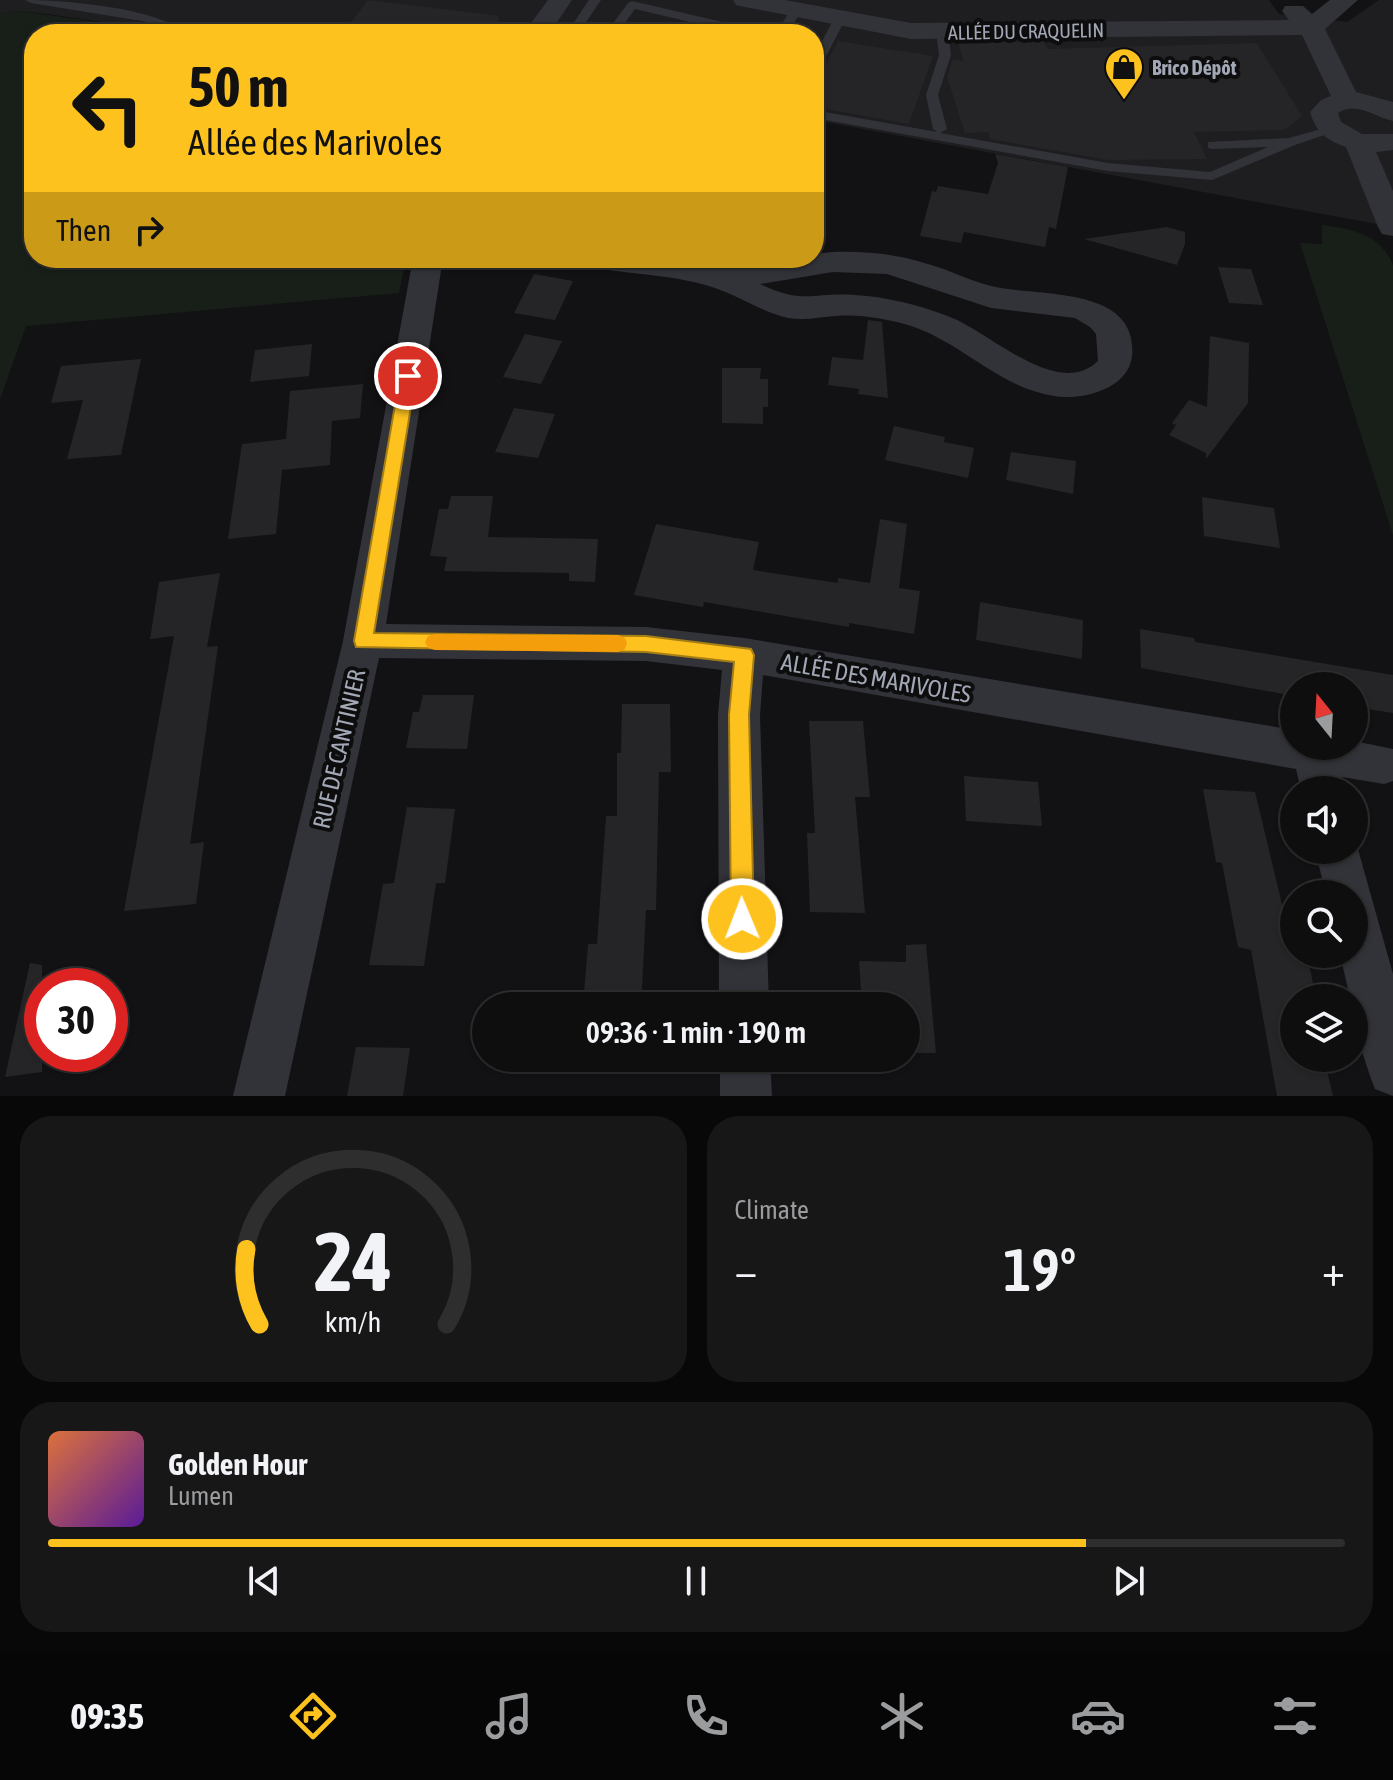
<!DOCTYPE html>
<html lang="en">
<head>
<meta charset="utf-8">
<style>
	:root { --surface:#0e0e0f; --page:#171718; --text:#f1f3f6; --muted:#9b9c9e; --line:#2e2e2f; --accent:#fec21f }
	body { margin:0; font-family:"Asap Condensed",sans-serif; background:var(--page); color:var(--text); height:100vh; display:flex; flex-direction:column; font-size:30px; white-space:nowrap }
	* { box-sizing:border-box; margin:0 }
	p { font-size:26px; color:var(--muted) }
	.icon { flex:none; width:44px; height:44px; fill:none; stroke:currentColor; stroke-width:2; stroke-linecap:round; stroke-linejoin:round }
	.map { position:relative; height:1096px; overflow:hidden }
	.side { display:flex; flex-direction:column; gap:20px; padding:20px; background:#080808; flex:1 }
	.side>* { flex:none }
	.hud { position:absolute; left:24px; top:24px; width:800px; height:244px; border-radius:32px; box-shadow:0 2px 6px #0004,0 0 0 2px var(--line); background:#fec21f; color:#111; overflow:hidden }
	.needle { width:52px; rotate:342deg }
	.tools { position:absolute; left:1280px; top:672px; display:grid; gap:16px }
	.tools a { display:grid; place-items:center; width:88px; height:88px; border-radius:50%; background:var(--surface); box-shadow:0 2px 6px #0004,0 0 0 2px var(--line); font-size:40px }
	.speed { position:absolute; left:24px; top:968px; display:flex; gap:16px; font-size:40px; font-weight:700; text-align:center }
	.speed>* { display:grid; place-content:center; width:104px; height:104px; border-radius:50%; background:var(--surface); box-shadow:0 2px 6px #0004,0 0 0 2px var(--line); line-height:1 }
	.speed .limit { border:12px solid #d22; background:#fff; color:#111 }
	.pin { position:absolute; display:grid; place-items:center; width:68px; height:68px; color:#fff; margin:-34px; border:4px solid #fff; border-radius:50%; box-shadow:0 2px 8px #0007 }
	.me { position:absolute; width:88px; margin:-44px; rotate:359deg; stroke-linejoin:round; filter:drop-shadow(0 0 6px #0008) }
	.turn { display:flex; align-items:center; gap:28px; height:168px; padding:0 32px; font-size:36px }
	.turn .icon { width:104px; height:104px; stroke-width:2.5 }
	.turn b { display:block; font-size:56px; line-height:68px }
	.then { display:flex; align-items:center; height:76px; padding:0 32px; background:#0003; gap:16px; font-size:30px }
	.big { font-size:60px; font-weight:600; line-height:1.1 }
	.side .widget { flex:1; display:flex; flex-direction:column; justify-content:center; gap:12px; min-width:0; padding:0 28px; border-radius:32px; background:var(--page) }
	.side .dial { align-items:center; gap:0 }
	.dial svg { height:208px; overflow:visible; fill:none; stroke:var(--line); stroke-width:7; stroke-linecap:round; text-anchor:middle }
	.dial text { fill:var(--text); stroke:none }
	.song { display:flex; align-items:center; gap:24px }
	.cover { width:96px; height:96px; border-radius:12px; background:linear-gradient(135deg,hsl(20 70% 55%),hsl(270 70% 35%)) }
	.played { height:8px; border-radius:4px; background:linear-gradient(90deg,var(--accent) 80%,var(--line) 80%) }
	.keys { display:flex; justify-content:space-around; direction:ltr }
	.heat { display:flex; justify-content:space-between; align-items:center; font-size:44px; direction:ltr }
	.side .tiles { flex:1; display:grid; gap:20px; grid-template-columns:1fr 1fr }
	.widget:last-child { grid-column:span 2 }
	.trip { position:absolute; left:472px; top:992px; width:448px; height:80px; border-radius:40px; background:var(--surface); box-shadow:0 2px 6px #0004,0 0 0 2px var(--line); font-weight:600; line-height:80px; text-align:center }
	.dock { display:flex; height:128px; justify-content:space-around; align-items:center; background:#060606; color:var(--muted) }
	.dock .icon { width:56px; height:56px }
	.dock .on { color:var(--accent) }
	.dock b { font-size:36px; color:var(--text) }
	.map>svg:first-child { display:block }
	.built { fill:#1e1e21 }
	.green { fill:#181f19 }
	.building { fill:#252528 }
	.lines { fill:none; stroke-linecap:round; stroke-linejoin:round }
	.service { fill:#323339; fill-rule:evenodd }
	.minor { fill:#323339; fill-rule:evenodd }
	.route { fill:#fec21f; stroke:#a57e14; stroke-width:2 }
	.slow { fill:#f59e0b }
	.labels { text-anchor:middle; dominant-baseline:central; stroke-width:8; stroke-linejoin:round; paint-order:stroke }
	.far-street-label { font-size:20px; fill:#a2a7b5; stroke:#0d0d0e }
	.far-poi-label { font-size:20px; font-weight:bold; fill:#a2a7b5; stroke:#0d0d0e; text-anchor:start }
	.street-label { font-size:24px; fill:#a2a7b5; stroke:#0d0d0e }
</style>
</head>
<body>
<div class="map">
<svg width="1393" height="1096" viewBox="0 0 1393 1096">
	<rect width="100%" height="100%" fill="#121214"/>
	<path class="built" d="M 0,0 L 1269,0 L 1279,14 L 1347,22 L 1379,0 L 1393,0 L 1393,227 L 814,120 L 814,34 L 139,34 L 142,28 L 48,14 L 19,11 L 0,14 Z"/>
	<path class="green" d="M 19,11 L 143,28 L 139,34 L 34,34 L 34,258 L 406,258 L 399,293 L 26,326 L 0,399 L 0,14 Z
		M 1322,225 C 1353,229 1380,234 1393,265 L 1393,535 L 1300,243 L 1322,244 Z"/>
	<path class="building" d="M 368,0 L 499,16 L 498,34 L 342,34 Z
		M 838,41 L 933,56 L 909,124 L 814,107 L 814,75 L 823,69 Z
		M 1044,41 L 1047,49 L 1257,43 L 1302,116 L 1284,130 L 1194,132 L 1207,159 L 1108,160 L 990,139 L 988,132 L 965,133 L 947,77 L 953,59 L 964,61 L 958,43 Z
		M 995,154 L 1068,167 L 1056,229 L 1049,227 L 1045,247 L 964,232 L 961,243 L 920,236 L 932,191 L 936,192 L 938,186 L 988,194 L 998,163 Z
		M 1167,227 L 1185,232 L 1185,244 L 1177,265 L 1084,239 Z
		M 1218,267 L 1251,269 L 1263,305 L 1229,303 Z
		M 534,274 L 573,281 L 555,320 L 514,313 Z
		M 868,320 L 882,322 L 888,398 L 858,394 L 859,389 L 828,385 L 832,357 L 863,360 Z
		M 525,334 L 562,341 L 541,384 L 503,377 Z
		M 1210,336 L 1249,343 L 1248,403 L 1206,459 L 1206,453 L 1169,435 L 1176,425 L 1172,423 L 1189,400 L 1207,407 Z
		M 312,344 L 309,376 L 250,382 L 255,350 Z
		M 141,359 L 121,455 L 67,459 L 83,400 L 51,403 L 61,366 Z
		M 722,368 L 761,368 L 760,379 L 768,379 L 768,407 L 763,407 L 763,424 L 722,423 Z
		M 363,384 L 360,418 L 332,421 L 330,465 L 282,470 L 276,534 L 228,539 L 242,444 L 286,439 L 290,391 Z
		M 514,408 L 555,414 L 538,458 L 495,452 Z
		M 894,426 L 945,437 L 944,442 L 974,448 L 968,478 L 885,460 Z
		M 1011,452 L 1076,461 L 1073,494 L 1006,480 Z
		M 451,496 L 493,496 L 488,537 L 598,539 L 595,582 L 569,581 L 569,573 L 444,571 L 447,557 L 430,556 L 439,509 L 448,509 Z
		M 1202,497 L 1274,508 L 1280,548 L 1204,536 Z
		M 880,519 L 907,524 L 899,588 L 920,591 L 914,634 L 849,623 L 849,627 L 704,602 L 703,607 L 634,595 L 656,524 L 759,542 L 753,570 L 838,583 L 838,578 L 870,583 Z
		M 220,573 L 207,647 L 218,646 L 190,844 L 204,842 L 196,904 L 124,911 L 174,636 L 150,639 L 159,582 Z
		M 980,602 L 1083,620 L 1082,659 L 976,640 Z
		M 1140,629 L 1194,638 L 1195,642 L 1393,675 L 1393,713 L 1354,707 L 1354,686 L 1294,686 L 1294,696 L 1141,668 Z
		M 423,695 L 474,695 L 467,749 L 406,748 L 413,712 L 419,712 Z
		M 622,704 L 670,704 L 671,772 L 659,772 L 656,910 L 646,910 L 641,1006 L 583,1006 L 588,944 L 597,944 L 606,816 L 617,816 L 617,753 L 621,753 Z
		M 809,721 L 863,721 L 870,797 L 855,797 L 865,913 L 810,912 L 807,833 L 815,833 Z
		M 964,776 L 1038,782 L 1042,826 L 966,821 Z
		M 1203,789 L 1255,792 L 1294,954 L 1307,954 L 1316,998 L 1294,998 L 1294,1058 L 1324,1058 L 1333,1096 L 1277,1096 L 1251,950 L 1238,947 L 1222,863 L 1216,862 Z
		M 407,807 L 455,809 L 445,883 L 436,883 L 424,966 L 369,965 L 383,884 L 394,883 Z
		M 926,944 L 936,1053 L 906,1053 L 906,1006 L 862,1006 L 859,961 L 906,962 L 906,945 Z
		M 30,963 L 42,965 L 42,1072 L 5,1077 Z
		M 356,1047 L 410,1048 L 403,1096 L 347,1096 Z"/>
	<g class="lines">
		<path class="service" d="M 25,0 C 66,0 158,8 188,34 L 172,34 L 148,22 L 31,3 Z
			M 589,0 L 601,0 L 578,34 L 566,34 Z
			M 632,1 L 757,30 L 763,34 L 741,34 L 635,9 L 617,34 L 605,34 L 628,3 Z
			M 792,8 L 802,10 L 787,34 L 775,34 Z
			M 836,15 L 846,18 L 820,68 L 814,72 L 814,56 Z
			M 942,28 L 948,32 L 951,55 L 938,95 L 947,129 L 940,133 L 1108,163 L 1210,172 L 1268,147 L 1213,149 L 1208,148 L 1208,142 L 1289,138 L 1332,126 L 1339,130 L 1295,145 L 1212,180 L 1108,171 L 814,118 L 814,110 L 937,132 L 933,129 L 926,95 L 939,55 L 936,32 Z"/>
		<path class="minor" d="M 548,0 L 572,0 L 549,34 L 523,34 Z
			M 733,0 L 785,0 L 911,23 L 1289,20 L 1282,11 L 1285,6 L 1303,6 L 1312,14 L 1330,0 L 1358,0 L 1325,29 L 1356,92 L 1393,102 L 1393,121 C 1374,117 1357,101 1338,113 L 1341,122 L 1362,134 L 1393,134 L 1393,150 L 1376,152 L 1393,191 L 1393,236 L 1382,234 L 1378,227 L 1346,147 C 1326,140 1316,132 1310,112 L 1321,100 L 1331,96 L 1302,35 L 911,39 L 745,7 L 736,5 Z
			M 833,252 C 866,251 897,254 928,264 C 950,270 970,281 991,286 C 1033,297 1139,284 1132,356 C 1129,389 1081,401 1054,396 C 999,388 961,341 908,325 C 886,319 860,314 836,316 C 820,317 804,321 788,318 C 762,312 741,297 715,288 C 678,275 635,275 596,268 L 585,265 L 581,258 L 665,258 L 725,270 L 790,258 L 814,258 L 814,254 ZM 833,272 L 887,274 L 991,308 L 1075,318 L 1090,327 L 1096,334 L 1098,361 C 1057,400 990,332 950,317 C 920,305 887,297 855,295 C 813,292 803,305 760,284 Z
			M 413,258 L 443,258 L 386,624 L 646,627 L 744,638 L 1294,730 L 1294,746 L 1354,746 L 1354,741 L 1393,749 L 1393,781 L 1384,784 L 1342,777 L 1345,790 L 1301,790 L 1296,769 L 763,675 L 760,715 L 769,1006 L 719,1006 L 718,715 L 722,670 L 646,661 L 379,658 L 285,1096 L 233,1096 L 343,641 Z
			M 1354,835 L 1393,974 L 1393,1096 L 1375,1089 C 1364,1061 1354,1028 1354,998 L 1350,998 L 1340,954 L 1354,954 L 1354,894 L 1326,894 L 1315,850 L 1354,850 Z
			M 720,1058 L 770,1058 L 772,1096 L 720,1096 Z"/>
	</g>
	<path class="route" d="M 408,370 L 416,376 L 374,633 L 646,636 L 751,649 L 754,655 L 749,715 L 754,919 L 750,927 L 742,930 L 734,927 L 731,919 L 729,715 L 734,662 L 646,652 L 356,647 L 354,641 L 400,376 Z"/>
	<path class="slow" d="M 435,634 L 618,635 L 625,638 L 627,643 L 625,649 L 618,652 L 435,650 L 428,648 L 425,642 L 428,636 Z"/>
	<defs>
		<symbol id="shop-pin" viewBox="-11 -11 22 30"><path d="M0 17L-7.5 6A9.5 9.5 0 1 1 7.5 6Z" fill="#fec21f" stroke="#0d0d0e"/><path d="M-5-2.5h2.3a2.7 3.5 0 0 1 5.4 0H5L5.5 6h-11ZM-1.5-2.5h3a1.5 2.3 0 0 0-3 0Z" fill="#111"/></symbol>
	</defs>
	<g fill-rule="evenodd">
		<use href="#shop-pin" x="1102" y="45" width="44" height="60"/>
	</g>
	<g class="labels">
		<g class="far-street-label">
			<text transform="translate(1026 31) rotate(-1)">ALLÉE DU CRAQUELIN</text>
		</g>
		<g class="far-poi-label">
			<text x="1152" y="67">Brico Dépôt</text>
		</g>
		<g class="street-label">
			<text transform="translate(876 678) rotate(10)">ALLÉE DES MARIVOLES</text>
			<text transform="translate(339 749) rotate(-77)">RUE DE CANTINIER</text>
		</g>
	</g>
</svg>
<div class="tools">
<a><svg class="needle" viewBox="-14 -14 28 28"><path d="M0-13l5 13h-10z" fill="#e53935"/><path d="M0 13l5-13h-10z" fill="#9b9c9e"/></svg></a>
<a><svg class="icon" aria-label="sound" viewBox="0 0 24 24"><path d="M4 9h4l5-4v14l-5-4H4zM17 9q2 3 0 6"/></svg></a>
<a><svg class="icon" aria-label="search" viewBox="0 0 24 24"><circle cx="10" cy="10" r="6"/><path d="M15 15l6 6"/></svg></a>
<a><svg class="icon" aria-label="layers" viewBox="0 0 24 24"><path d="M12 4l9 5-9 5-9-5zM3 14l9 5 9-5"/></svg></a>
</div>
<div class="speed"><div class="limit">30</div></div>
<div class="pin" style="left:408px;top:376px;background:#d93025"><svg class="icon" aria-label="arrive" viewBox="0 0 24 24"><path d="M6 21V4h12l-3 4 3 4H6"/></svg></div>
<svg class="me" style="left:742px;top:919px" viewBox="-20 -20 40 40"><circle r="17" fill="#fec21f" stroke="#fff" stroke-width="3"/><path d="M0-11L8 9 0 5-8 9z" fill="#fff"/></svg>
<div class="trip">09:36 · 1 min · 190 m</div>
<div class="hud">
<div class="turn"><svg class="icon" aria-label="left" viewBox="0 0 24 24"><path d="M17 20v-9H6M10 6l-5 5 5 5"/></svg><div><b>50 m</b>Allée des Marivoles</div></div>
<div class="then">Then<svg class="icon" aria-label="right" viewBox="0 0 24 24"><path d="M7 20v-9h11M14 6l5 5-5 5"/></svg></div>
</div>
</div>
<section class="side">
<div class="tiles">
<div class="widget dial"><svg viewBox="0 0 100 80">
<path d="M14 69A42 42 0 1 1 86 69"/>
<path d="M14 69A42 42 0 0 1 9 40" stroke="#fec21f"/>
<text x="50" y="56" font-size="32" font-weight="700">24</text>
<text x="50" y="72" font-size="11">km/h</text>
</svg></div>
<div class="widget"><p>Climate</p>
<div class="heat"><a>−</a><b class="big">19°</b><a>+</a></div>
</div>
<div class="widget">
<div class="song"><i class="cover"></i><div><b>Golden Hour</b><p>Lumen</p></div></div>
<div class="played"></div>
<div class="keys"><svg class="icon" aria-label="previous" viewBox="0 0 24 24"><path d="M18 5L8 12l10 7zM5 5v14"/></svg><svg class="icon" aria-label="pause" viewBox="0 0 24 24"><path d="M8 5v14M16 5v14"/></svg><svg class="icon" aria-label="next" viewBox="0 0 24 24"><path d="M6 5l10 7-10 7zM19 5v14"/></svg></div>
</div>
</div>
</section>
<nav class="dock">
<b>09:35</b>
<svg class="icon on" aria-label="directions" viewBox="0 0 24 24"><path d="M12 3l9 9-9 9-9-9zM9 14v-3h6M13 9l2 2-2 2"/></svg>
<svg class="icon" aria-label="music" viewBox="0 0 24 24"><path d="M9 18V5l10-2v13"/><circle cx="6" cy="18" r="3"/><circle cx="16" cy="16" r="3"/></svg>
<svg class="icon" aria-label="phone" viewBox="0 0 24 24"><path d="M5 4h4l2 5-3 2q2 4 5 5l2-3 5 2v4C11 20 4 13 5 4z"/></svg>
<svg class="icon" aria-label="climate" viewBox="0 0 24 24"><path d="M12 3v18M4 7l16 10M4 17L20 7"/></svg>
<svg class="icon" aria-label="car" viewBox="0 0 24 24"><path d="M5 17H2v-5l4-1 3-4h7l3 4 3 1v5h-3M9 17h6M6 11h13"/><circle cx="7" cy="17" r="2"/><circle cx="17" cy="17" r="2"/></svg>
<svg class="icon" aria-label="filters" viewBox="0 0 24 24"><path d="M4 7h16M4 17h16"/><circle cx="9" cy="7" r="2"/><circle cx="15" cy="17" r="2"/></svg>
</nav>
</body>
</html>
